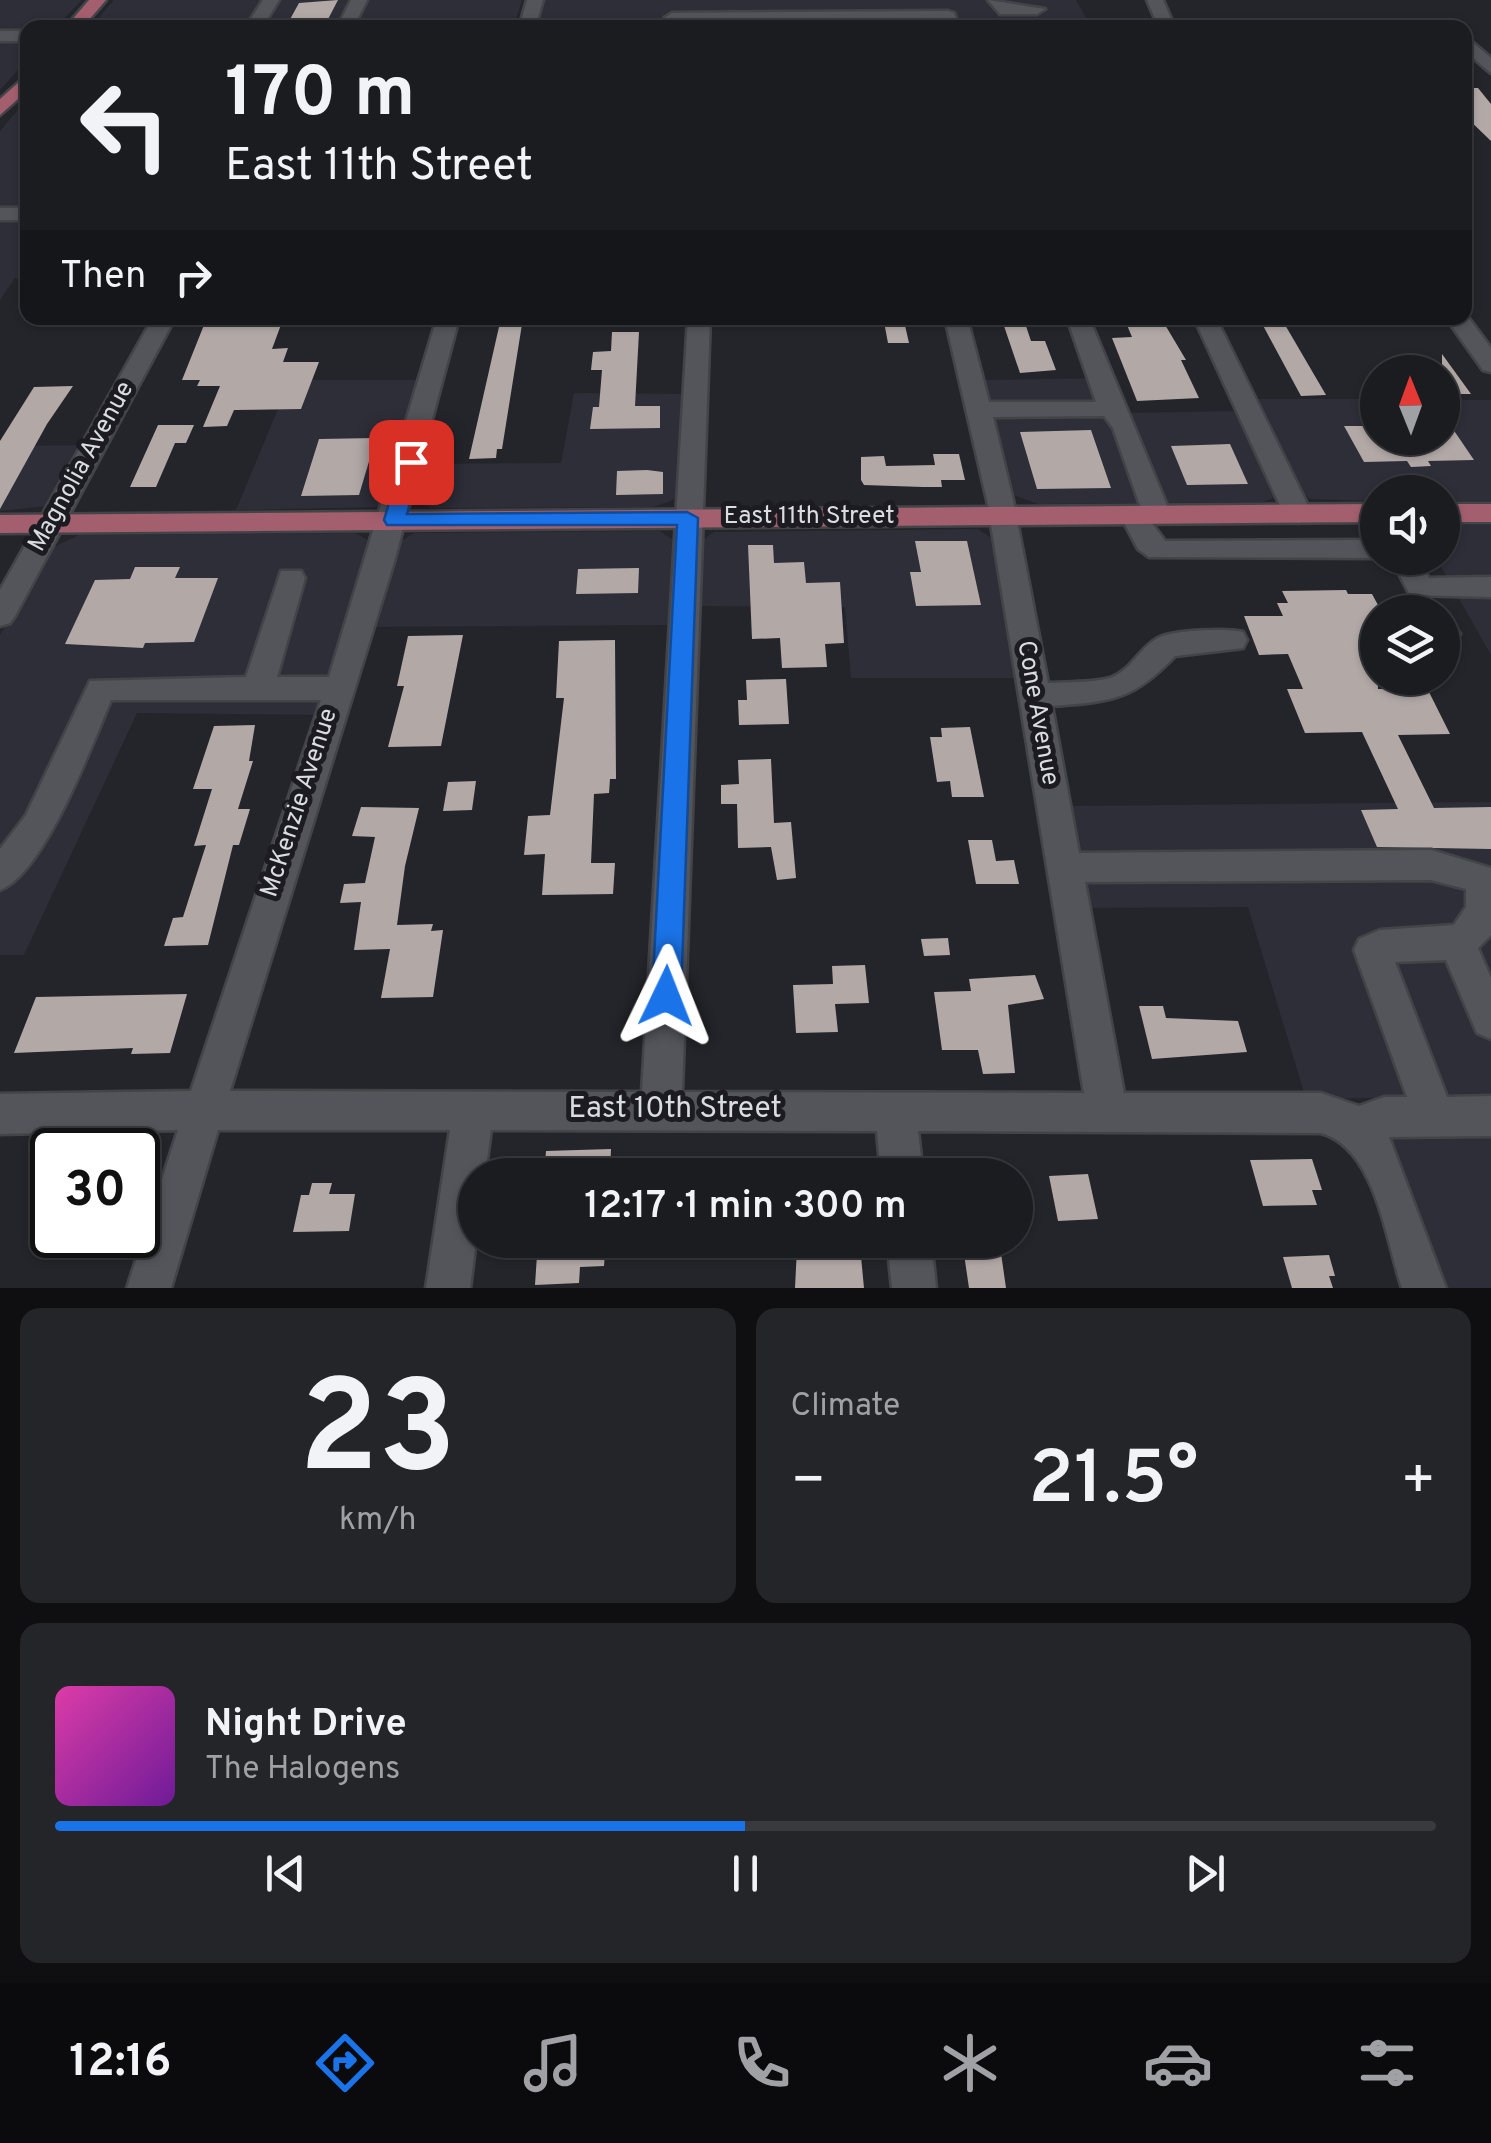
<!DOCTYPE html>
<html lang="en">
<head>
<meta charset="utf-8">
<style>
	:root { --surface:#1b1c20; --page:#242529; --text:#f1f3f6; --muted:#a0a1a5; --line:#393a3e; --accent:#1a73e8 }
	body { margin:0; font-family:Overpass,sans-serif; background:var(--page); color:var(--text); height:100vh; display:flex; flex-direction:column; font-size:38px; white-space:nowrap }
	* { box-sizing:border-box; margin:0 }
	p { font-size:32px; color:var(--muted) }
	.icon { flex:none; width:55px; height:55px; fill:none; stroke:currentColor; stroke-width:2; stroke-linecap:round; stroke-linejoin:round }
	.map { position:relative; height:1288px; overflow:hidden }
	.side { display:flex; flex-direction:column; gap:20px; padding:20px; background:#0f0f12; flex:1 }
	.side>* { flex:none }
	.top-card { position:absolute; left:20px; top:20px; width:1452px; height:305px; border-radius:20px; box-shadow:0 2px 8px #0004,0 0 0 2px var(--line); background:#1b1c20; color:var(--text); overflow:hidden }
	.needle { width:65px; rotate:359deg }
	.controls { position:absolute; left:1360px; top:355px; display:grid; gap:20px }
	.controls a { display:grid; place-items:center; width:100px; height:100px; border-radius:50%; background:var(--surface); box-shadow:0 2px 8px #0004,0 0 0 2px var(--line); font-size:50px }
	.speed { position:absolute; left:30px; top:1128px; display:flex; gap:20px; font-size:50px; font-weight:700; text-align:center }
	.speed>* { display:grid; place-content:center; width:130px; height:130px; border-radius:50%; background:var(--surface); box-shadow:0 2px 8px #0004,0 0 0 2px var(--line); line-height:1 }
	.speed .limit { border:5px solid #111; border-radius:15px; background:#fff; color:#111 }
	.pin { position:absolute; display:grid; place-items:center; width:85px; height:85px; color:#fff; margin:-42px; border-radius:20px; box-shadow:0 5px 15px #0006 }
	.me { position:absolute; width:110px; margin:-55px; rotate:2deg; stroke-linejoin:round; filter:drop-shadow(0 0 8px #0008) }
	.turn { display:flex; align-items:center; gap:35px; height:210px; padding:0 40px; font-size:45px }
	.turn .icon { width:130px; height:130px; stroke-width:2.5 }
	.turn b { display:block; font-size:70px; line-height:85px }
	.then { display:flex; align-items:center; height:95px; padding:0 40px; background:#0003; gap:20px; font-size:38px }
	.big { font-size:75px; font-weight:600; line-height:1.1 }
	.side .card { flex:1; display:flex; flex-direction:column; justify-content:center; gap:15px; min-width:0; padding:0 35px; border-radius:20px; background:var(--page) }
	.side .dial { align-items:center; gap:0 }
	.dial b { font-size:130px; line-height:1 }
	.song { display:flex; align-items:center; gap:30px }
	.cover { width:120px; height:120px; border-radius:15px; background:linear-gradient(135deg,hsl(320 70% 55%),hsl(280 70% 35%)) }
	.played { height:10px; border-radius:5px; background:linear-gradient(90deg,var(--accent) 50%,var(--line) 50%) }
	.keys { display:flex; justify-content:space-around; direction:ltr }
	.heat { display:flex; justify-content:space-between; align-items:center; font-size:55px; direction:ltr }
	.side .tiles { flex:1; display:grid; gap:20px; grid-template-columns:1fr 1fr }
	.card:last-child { grid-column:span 2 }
	.trip { position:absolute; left:458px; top:1158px; width:575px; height:100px; border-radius:50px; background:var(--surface); box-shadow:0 2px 8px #0004,0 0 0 2px var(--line); font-weight:600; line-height:100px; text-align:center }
	.tab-bar { display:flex; height:160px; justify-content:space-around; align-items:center; background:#0b0b0d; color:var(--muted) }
	.tab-bar .icon { width:70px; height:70px }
	.tab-bar .on { color:var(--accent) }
	.tab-bar b { font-size:45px; color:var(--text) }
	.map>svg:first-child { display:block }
	.built { fill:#2d2e38 }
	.building { fill:#b2a9a7 }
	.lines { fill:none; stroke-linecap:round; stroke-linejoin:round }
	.minor-casing { stroke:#434448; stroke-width:5 }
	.major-casing { stroke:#434448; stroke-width:5 }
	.minor { fill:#54555b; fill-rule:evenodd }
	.major { fill:#a45f6e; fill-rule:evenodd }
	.route { fill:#1a73e8; stroke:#114b97; stroke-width:2.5 }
	.labels { text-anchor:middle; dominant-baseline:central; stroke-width:10; stroke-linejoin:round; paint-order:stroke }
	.street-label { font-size:25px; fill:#dbdce0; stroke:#1b1b21 }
	.near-street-label { font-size:30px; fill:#dbdce0; stroke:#1b1b21 }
</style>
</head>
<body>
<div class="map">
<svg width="1491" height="1288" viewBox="0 0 1491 1288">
	<rect width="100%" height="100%" fill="#24252a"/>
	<path class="built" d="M 0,0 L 82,0 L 56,27 L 0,33 Z
		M 114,0 L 266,0 L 245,27 L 90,28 Z
		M 277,0 L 353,0 L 339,27 L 259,28 Z
		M 368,0 L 522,0 L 514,27 L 355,27 Z
		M 541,0 L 1076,0 L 1091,27 L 534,28 Z
		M 0,38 L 28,38 L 27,60 L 0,90 Z
		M 27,99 L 27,208 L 0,208 L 0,131 Z
		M 0,220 L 27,220 L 28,278 L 15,278 L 0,300 Z
		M 1111,378 L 1125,413 L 1239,411 L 1276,492 L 1274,498 L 1263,502 L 1038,504 L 1013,495 L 981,380 Z
		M 290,380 L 423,380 L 381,507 L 236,510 Z
		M 574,393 L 686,394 L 680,493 L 673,500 L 653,507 L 431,508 L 416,499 L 420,464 L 561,463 Z
		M 1255,399 L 1377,399 L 1378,438 L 1442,438 L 1443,400 L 1491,400 L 1491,501 L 1443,501 L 1442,492 L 1378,492 L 1377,501 L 1310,499 L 1300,490 Z
		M 85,445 L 47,506 L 0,511 L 0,446 Z
		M 1443,525 L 1491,525 L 1491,655 L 1436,558 L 1442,558 Z
		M 978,529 L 994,540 L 1024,678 L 851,678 L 845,607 L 694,606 L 698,543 L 714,532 Z
		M 660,531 L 676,542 L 675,625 L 370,627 L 398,543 L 414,533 Z
		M 356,533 L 370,542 L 318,715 L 137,713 L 24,955 L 0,955 L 0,635 L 50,549 L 79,535 Z
		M 1491,802 L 1491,1288 L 1441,1288 L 1375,1098 L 1306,1099 L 1248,907 L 1082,908 L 1070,806 Z"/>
	<path class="building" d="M 338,0 L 324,27 L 288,23 L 299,3 Z
		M 1465,88 L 1478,88 L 1491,104 L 1491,141 L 1465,116 Z
		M 229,318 L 282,322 L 272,349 L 288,348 L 283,362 L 319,362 L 301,409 L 234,410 L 227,426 L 203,427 L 220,386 L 197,386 L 200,380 L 182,380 L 204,325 L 226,324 Z
		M 501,318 L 523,318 L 502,449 L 497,449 L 496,458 L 469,459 Z
		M 1124,318 L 1161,318 L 1186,360 L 1181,360 L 1199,398 L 1137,401 L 1112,338 L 1132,337 Z
		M 1259,318 L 1281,318 L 1326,395 L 1301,396 Z
		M 904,321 L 909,343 L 888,343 L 884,322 Z
		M 1004,326 L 1026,326 L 1031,341 L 1045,341 L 1056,370 L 1020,373 Z
		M 612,332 L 639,332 L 635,406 L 660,406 L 660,428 L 590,429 L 593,407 L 599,407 L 602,370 L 591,370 L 593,352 L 611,351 Z
		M 1442,354 L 1471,394 L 1442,394 Z
		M 73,386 L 47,424 L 0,509 L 0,441 L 34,387 Z
		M 1442,413 L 1474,460 L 1428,461 L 1431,466 L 1411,467 L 1407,461 L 1364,462 L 1344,426 L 1378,426 L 1378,438 L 1442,438 Z
		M 158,425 L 194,425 L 186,443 L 175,443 L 156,487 L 130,487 Z
		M 1091,430 L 1111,488 L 1037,489 L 1020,432 Z
		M 376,438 L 359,495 L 301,496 L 319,439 Z
		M 1230,444 L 1248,484 L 1187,485 L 1171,446 Z
		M 933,454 L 959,454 L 965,480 L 941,480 L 942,487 L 923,487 L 864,485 L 861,480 L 861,457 L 884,456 L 886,466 L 935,465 Z
		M 647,470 L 663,472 L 663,494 L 616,495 L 617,471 Z
		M 915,541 L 967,541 L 981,605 L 916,606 L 910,572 L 921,572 Z
		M 748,545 L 773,545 L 774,563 L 804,562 L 806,583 L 840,582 L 844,643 L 825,644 L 827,667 L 782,668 L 780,638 L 752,639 Z
		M 135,567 L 180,567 L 175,578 L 218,578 L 194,642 L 145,643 L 143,648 L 65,644 L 95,580 L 130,579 Z
		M 639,568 L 638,593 L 576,594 L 578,569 Z
		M 1346,590 L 1348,594 L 1372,594 L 1378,605 L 1378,689 L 1427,688 L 1450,734 L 1398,735 L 1434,808 L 1491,807 L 1491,849 L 1377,847 L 1361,810 L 1398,809 L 1362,732 L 1305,733 L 1287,689 L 1303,689 L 1288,654 L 1259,655 L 1244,616 L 1283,616 L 1277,603 L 1288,603 L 1282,591 Z
		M 463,635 L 441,746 L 388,747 L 404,686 L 397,686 L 408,636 Z
		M 615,640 L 616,779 L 610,779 L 609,793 L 594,794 L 591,863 L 615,863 L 613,894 L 542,895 L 545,854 L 524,855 L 528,816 L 550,815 L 564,698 L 556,698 L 559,641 Z
		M 786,679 L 789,724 L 739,725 L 738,700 L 747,700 L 746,680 Z
		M 255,725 L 249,761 L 253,761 L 238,809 L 250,809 L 239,845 L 233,845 L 208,945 L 164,946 L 173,918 L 183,917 L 206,845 L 194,846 L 212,789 L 193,789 L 214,726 Z
		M 970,727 L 984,797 L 952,797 L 950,781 L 937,782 L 930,737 L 942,737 L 941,728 Z
		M 771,759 L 774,823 L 791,822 L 796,878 L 777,880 L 771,847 L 738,848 L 737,804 L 721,804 L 721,785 L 739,784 L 738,760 Z
		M 476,781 L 472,810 L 443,811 L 448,782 Z
		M 361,807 L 419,808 L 405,866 L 397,925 L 433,924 L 431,931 L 443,930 L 433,997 L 381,998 L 390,949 L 354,950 L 361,902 L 340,903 L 344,884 L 365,883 L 375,837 L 352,836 Z
		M 968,840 L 992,840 L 996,861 L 1014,860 L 1019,884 L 976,884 Z
		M 948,938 L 950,955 L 924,956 L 921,939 Z
		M 865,965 L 869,1003 L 835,1004 L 838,1032 L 796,1033 L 793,985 L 833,984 L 832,966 Z
		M 1035,975 L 1044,999 L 1008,1005 L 1015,1073 L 983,1074 L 978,1050 L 942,1050 L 934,992 L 971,991 L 969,979 Z
		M 187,994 L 170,1053 L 131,1054 L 133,1048 L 14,1053 L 36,997 Z
		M 1139,1006 L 1163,1006 L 1166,1018 L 1238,1021 L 1247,1052 L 1152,1059 Z
		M 611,1149 L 610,1175 L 544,1175 L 546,1151 Z
		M 865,1156 L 866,1175 L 827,1175 L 826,1157 Z
		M 1312,1159 L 1322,1190 L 1312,1190 L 1317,1205 L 1263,1206 L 1250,1160 Z
		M 1088,1174 L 1098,1219 L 1058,1221 L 1049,1176 Z
		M 312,1183 L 332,1183 L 329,1194 L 355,1194 L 349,1231 L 293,1232 L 301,1195 L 309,1195 Z
		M 538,1240 L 606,1240 L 604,1266 L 580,1267 L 579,1283 L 535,1285 Z
		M 860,1246 L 864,1288 L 795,1288 L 797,1248 Z
		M 1001,1253 L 1006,1288 L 969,1288 L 964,1254 Z
		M 1329,1255 L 1335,1276 L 1329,1276 L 1333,1288 L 1292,1288 L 1283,1257 Z"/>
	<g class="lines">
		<defs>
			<path id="minor" d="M 263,0 L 279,0 L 262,28 L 245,28 Z
				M 351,0 L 367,0 L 353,28 L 337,28 Z
				M 527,0 L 543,0 L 535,28 L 519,28 Z
				M 988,0 L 1045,9 L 1037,14 L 1000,14 Z
				M 1147,0 L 1163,0 L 1175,28 L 1159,28 Z
				M 948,11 L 954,13 L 960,28 L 944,28 L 942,21 L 680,23 L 679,28 L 663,28 L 664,18 L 672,13 Z
				M 0,31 L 28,31 L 28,41 L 0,41 Z
				M 1465,36 L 1491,58 L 1491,73 L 1465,51 Z
				M 0,208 L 28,208 L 28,220 L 0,220 Z
				M 1465,313 L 1491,348 L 1491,372 L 1483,370 L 1446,318 L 1465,318 Z
				M 153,318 L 175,318 L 15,616 L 10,623 L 0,626 L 0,590 Z
				M 437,318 L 459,318 L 394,562 L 230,1091 L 642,1092 L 688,318 L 710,318 L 682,1092 L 1084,1093 L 987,500 L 945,318 L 967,318 L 989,402 L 1096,402 L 1067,318 L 1089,318 L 1171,515 L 1167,521 L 1151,522 L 1165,541 L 1378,540 L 1381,558 L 1149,557 L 1138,549 L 1120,515 L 1124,509 L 1141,508 L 1113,428 L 1104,416 L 993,417 L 1013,500 L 1048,683 C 1067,682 1092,683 1110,678 C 1131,671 1139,648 1158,638 C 1172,630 1227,628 1243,632 L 1247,640 L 1243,648 L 1175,656 C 1132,701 1112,701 1052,706 L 1079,853 L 1431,850 L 1491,868 L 1491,935 L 1478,948 L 1491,978 L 1491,1039 L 1477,1033 L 1446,960 L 1395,962 L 1447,1097 L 1491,1096 L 1491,1136 L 1389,1137 L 1446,1288 L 1402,1288 C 1386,1241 1376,1148 1321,1133 L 918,1131 L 923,1175 L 881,1175 L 877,1131 L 491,1130 L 485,1175 L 475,1175 L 476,1240 L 470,1288 L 426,1288 L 450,1130 L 218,1130 L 171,1288 L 127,1288 L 178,1130 L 0,1134 L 0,1094 L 191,1091 L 321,700 L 111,700 C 92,745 44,874 0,890 L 0,849 L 26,815 L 90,681 L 246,677 L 281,571 L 301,571 L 305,578 L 277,677 L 329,677 ZM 1431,880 L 1466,889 L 1466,907 L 1454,925 L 1380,930 L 1359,939 L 1354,950 L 1407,1097 L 1384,1097 L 1359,1106 L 1321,1093 L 1124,1093 L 1085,882 Z
				M 1194,318 L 1216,318 L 1312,514 L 1308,520 L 1298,523 L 1284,514 Z
				M 1391,558 L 1419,558 L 1429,578 L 1491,577 L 1491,597 L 1410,595 Z
				M 1442,619 L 1452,622 L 1460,634 L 1456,642 L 1442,644 Z
				M 887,1240 L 931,1240 L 936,1288 L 892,1288 Z"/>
			<path id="major" d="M 89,0 L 106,0 L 82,28 L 65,28 Z
				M 28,74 L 28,90 L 0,115 L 0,99 Z
				M 1378,504 L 1378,522 L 0,533 L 0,515 Z
				M 1442,504 L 1491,504 L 1491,522 L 1442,522 Z"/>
		</defs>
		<use href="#minor" class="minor-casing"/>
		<use href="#major" class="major-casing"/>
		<use href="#minor" class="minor"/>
		<use href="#major" class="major"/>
	</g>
	<path class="route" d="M 411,456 L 421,462 L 407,514 L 687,512 L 698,518 L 681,996 L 676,1005 L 666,1009 L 656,1005 L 652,996 L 677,525 L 387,525 L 384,520 L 401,462 Z"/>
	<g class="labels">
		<g class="street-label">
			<text transform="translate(82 467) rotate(-61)">Magnolia Avenue</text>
			<text x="809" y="517">East 11th Street</text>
			<text transform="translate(1037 713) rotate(80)">Cone Avenue</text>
			<text transform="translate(300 803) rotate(-72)">McKenzie Avenue</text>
		</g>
		<g class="near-street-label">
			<text x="675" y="1109">East 10th Street</text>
		</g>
	</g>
</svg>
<div class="controls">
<a><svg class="needle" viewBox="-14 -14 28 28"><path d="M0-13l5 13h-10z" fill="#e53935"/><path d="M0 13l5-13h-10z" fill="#a0a1a5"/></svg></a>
<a><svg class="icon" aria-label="sound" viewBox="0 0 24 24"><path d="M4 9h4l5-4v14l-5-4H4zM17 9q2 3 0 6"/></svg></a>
<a><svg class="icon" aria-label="layers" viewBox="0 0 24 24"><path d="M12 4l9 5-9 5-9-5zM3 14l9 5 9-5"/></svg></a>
</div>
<div class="speed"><div class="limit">30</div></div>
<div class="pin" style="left:411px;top:462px;background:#d93025"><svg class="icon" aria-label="arrive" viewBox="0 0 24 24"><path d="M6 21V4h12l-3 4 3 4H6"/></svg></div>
<svg class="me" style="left:666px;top:996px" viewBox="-20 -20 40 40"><path d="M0-17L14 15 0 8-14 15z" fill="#1a73e8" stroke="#fff" stroke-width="4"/></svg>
<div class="trip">12:17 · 1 min · 300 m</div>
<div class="top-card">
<div class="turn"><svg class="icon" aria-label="left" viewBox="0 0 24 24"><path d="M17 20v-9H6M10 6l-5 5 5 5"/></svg><div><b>170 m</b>East 11th Street</div></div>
<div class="then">Then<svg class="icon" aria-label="right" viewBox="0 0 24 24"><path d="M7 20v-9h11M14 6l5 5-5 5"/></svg></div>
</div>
</div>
<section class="side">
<div class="tiles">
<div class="card dial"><b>23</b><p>km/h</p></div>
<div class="card"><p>Climate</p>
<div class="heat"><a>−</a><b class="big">21.5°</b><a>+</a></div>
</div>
<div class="card">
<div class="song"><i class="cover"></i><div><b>Night Drive</b><p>The Halogens</p></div></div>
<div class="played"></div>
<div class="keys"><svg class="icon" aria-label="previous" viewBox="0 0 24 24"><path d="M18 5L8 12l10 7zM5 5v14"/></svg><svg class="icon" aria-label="pause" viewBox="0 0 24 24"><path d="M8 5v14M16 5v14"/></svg><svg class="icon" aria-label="next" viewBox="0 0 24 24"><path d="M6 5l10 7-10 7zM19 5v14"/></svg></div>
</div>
</div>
</section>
<nav class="tab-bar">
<b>12:16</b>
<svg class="icon on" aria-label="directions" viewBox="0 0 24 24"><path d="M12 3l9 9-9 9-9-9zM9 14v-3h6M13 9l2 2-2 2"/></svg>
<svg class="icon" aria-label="music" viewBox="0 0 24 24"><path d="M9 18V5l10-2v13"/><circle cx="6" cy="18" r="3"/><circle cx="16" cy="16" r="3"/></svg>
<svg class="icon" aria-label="phone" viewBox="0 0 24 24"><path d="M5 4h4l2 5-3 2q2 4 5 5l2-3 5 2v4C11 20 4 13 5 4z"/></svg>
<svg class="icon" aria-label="climate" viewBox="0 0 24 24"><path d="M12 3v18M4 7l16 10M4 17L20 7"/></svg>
<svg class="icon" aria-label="car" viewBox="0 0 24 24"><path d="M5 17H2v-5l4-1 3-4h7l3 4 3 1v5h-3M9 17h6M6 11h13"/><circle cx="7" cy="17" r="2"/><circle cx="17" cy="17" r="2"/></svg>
<svg class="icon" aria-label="filters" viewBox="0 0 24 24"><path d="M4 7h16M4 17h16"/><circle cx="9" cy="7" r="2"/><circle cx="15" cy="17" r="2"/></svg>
</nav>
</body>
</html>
